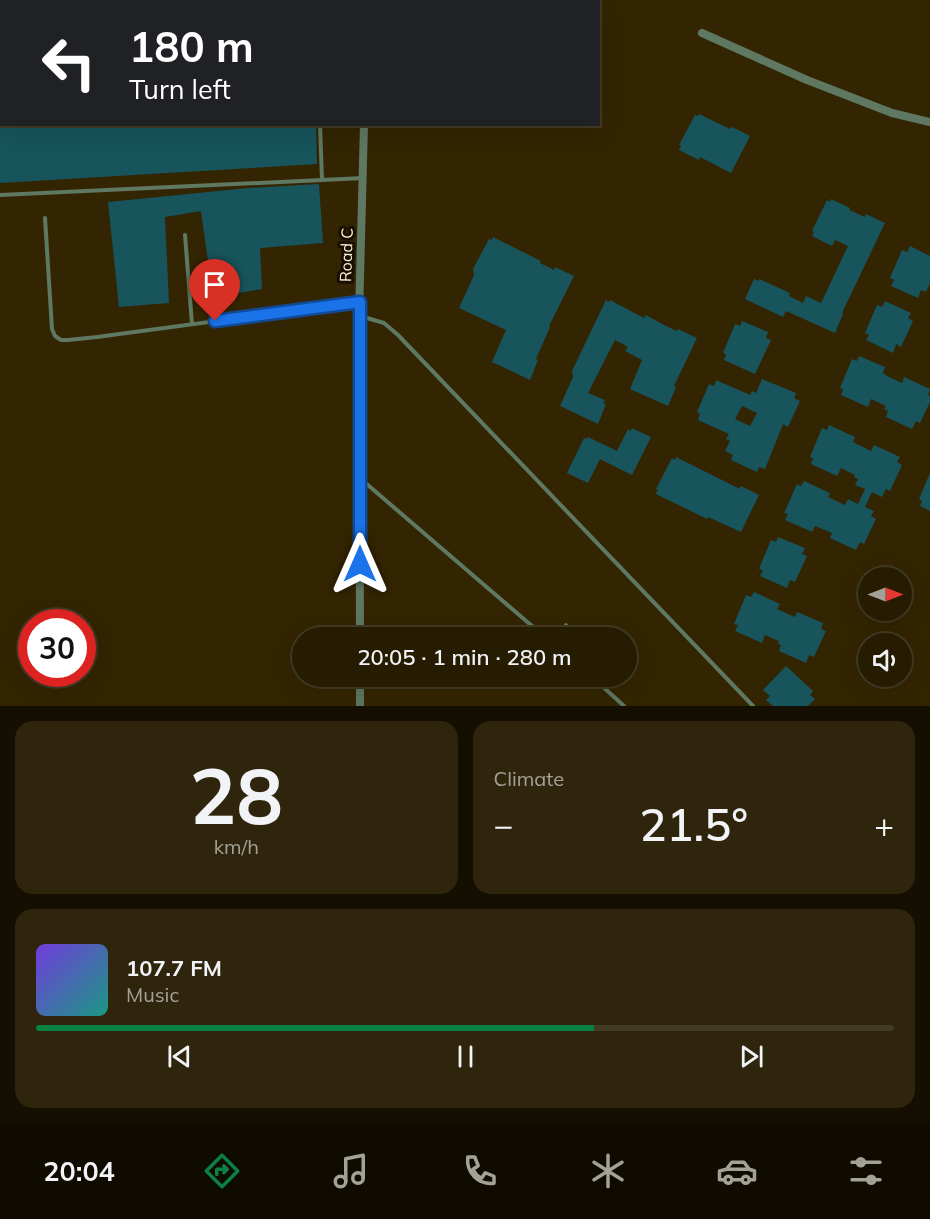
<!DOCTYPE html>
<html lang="en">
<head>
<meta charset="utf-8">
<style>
	:root { --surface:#261c02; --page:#2e250c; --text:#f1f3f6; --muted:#a4a199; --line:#423a24; --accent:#0b8043 }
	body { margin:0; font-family:Mulish,sans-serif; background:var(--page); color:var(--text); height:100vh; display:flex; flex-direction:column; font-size:22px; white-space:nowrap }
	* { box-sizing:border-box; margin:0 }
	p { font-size:20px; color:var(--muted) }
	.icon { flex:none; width:33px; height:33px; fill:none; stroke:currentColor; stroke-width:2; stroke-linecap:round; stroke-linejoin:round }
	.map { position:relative; height:706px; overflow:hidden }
	.side { display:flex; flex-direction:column; gap:15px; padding:15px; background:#150f01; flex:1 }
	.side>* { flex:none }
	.hud { position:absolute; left:0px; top:0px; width:600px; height:126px; box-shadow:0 6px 24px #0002,0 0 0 2px var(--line); background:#202124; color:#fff; overflow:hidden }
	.needle { width:39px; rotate:90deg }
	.tools { position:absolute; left:858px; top:567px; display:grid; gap:12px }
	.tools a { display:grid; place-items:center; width:54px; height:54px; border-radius:50%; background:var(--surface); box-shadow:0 6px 24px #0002,0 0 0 2px var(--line); font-size:30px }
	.speed { position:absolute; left:18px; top:609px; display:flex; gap:12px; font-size:30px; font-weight:700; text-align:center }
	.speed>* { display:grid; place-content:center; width:78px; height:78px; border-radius:50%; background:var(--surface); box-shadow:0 6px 24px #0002,0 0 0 2px var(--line); line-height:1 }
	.speed .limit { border:9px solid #d22; background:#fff; color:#111 }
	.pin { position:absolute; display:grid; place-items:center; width:51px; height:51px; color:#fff; margin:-62px -26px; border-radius:50% 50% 50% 0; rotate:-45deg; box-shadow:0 0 6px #0007 }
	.pin .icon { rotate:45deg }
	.me { position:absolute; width:66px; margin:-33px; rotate:0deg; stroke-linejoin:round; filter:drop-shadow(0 0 4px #0008) }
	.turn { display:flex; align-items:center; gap:21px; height:126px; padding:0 30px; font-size:27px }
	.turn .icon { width:78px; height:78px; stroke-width:2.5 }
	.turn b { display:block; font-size:42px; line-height:51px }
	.big { font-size:45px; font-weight:600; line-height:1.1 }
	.side .tile { flex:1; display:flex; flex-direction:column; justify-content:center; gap:9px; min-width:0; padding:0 21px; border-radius:18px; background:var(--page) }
	.side .dial { align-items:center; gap:0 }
	.dial b { font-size:78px; line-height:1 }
	.song { display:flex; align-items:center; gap:18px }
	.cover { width:72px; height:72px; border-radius:9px; background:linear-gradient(135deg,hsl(260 70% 55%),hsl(170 70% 35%)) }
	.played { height:6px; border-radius:3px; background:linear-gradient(90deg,var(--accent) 65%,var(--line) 65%) }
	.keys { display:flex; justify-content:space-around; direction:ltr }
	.heat { display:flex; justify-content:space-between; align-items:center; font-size:33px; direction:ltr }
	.side .tiles { flex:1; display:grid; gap:15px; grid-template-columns:1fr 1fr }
	.tile:last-child { grid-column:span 2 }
	.trip { position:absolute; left:292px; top:627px; width:345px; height:60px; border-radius:30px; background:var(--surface); box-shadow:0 6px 24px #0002,0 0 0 2px var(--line); font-weight:600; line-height:60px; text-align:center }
	.dock { display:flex; height:96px; justify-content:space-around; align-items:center; background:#0f0b01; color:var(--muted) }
	.dock .icon { width:42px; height:42px }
	.dock .current { color:var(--accent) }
	.dock b { font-size:27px; color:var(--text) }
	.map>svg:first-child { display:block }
	.building { fill:#17545c; fill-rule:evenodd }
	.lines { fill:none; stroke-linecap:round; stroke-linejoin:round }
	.lane { stroke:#5e7861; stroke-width:4 }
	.street { stroke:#5e7861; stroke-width:8 }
	.route-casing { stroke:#114b97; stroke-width:15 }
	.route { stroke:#1a73e8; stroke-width:10 }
	.labels { text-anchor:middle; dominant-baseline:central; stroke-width:6; stroke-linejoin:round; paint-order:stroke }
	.street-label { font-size:16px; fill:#fef2d9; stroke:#190f00 }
</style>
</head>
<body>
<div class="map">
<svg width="930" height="706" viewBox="0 0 930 706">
	<rect width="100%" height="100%" fill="#332502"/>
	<path class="building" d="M 699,114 L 730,129 L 732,127 L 750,136 L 731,173 L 700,157 L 699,160 L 679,150 L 681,146 L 679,145 L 695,115 L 698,116 Z
		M 0,124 L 316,124 L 317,164 L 0,183 Z
		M 319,184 L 323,243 L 260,248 L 262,289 L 213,297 L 201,211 L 165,217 L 169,303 L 119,307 L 108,202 L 248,188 Z
		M 831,199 L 850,208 L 849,210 L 865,217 L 866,214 L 885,223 L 842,313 L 843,314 L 835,333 L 786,311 L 783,317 L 745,299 L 754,279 L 759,281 L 759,279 L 790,293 L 789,296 L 803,303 L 806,296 L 821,303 L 848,246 L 835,240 L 832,246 L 812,236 L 814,232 L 812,231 L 827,200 L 830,202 Z
		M 493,237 L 541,261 L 540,263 L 554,270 L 555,267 L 574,276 L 549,326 L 550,327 L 536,359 L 538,360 L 530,380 L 492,362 L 506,330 L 459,308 L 474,275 L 473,269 L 489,239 L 492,240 Z
		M 910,246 L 930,256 L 930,283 L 926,292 L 921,290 L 918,298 L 891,286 L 894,280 L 890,278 L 902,250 L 907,252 Z
		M 606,300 L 609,302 L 610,300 L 644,318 L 646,315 L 664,325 L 677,331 L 678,329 L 697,338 L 674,386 L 676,387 L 668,406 L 630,389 L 642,360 L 625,351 L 628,347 L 615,340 L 588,393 L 605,400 L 603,403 L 606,404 L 598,424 L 560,406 L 573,377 L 572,371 Z
		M 885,301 L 911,313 L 908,318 L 913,321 L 901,347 L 896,344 L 893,353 L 866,340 L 869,335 L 865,333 L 877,305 L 882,307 Z
		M 742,321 L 768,332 L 766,338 L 771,340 L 755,374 L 724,360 L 726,354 L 723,353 L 735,324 L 740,326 Z
		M 859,356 L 885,367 L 883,373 L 887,376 L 902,383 L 904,377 L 930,389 L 928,395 L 930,396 L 930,402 L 920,423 L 916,421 L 912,429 L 886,417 L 888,411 L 884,409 L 886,406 L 871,399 L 868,407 L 841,395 L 843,389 L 840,388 L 852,359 L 857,361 Z
		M 762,379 L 796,393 L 794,398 L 800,401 L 788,427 L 783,424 L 765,469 L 759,467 L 757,472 L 731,460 L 733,455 L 725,451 L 730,441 L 726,439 L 729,434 L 698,420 L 700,414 L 697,412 L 709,384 L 714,386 L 716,380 L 750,395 L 752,391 L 756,393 ZM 742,406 L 757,413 L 750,426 L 735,419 Z
		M 829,425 L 855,437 L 853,442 L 871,451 L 874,445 L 900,457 L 897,462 L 902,465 L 890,491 L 886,489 L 882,497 L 872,492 L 865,507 L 874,511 L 871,516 L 876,519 L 864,544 L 860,542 L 856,550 L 830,538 L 832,533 L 815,526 L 812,532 L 785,520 L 788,514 L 784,513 L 797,484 L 801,486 L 804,481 L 830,493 L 828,497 L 845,505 L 848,499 L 858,504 L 865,489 L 855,485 L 858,479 L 854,477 L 855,475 L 841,468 L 837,476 L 811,464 L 813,458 L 810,457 L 822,428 L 827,430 Z
		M 632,428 L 651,437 L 632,475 L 600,459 L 588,483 L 567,473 L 584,438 L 586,439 L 588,437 L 617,451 L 628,429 L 631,431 Z
		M 676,457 L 736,487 L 739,489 L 741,486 L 759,495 L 741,532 L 708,517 L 707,519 L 656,494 L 658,489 L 656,489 L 672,458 L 675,460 Z
		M 930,473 L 930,511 L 920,506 L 922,501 L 919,499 Z
		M 778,537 L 805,548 L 802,554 L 807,556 L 795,582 L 790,580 L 787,588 L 760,576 L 763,570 L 759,569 L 771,540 L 776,542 Z
		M 754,592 L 780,604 L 777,609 L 795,617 L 797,612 L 823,623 L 821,629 L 826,631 L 814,657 L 809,655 L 806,663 L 779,651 L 781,645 L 778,644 L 779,641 L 765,635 L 762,643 L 735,631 L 738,625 L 734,624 L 746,595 L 751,597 Z
		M 786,666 L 813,691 L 810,695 L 815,699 L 808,706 L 773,706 L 766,700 L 770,696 L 763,690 Z"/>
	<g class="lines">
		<path class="lane" d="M 0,43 L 2,43
			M 0,98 L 2,98
			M 322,180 L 363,178
			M 0,195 L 322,180 L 320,124
			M 45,218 L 52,329 L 55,336 L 61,340 L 68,340 L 97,337 L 359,302
			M 185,235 L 192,324
			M 360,316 L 384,323 L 398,335 L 753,706
			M 362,480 L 546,638
			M 566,625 L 578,638
			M 591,676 L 624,706"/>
		<path class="street" d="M 355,0 L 355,2
			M 702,33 L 807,80 L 892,113 L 930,122
			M 360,638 L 359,316 L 364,124
			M 360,676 L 360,706"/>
	</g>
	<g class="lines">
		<defs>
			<path id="route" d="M 215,321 L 360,302 L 360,564"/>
		</defs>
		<use href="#route" class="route-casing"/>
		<use href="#route" class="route"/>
	</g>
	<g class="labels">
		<g class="street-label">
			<text transform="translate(346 255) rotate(-88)">Road C</text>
		</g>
	</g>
</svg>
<div class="tools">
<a><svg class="needle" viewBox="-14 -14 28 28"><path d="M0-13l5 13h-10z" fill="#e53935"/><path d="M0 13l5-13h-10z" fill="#a4a199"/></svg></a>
<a><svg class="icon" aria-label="sound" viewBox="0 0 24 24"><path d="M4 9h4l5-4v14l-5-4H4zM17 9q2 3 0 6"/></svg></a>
</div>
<div class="speed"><div class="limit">30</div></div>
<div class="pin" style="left:215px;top:321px;background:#d93025"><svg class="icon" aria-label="arrive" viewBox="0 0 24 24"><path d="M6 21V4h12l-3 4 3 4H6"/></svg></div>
<svg class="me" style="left:360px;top:564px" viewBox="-20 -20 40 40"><path d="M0-17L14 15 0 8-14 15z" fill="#1a73e8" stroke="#fff" stroke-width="4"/></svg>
<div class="trip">20:05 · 1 min · 280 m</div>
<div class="hud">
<div class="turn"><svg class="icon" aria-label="left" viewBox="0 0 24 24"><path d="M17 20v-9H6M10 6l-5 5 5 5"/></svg><div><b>180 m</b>Turn left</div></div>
</div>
</div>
<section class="side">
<div class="tiles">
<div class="tile dial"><b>28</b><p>km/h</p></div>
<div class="tile"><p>Climate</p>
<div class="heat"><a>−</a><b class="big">21.5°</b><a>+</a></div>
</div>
<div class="tile">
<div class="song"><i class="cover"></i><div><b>107.7 FM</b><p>Music</p></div></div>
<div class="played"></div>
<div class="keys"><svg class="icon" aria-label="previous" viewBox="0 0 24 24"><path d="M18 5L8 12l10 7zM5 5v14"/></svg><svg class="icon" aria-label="pause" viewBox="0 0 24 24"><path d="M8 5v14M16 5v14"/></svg><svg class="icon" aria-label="next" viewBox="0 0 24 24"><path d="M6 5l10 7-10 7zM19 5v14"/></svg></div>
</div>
</div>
</section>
<nav class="dock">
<b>20:04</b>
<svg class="icon current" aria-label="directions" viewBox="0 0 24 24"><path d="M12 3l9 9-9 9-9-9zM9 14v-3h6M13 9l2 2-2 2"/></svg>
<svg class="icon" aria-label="music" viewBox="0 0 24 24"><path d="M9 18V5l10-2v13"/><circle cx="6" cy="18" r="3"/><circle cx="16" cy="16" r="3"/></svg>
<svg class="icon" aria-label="phone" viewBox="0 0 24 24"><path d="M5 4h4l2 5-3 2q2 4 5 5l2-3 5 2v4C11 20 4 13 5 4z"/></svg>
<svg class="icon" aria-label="climate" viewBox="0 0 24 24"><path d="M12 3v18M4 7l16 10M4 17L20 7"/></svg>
<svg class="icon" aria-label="car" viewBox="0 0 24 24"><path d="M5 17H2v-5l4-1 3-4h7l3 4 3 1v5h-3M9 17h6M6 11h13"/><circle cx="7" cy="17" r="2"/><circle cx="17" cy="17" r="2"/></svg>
<svg class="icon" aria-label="filters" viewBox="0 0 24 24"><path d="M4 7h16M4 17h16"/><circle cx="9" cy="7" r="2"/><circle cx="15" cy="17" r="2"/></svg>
</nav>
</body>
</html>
